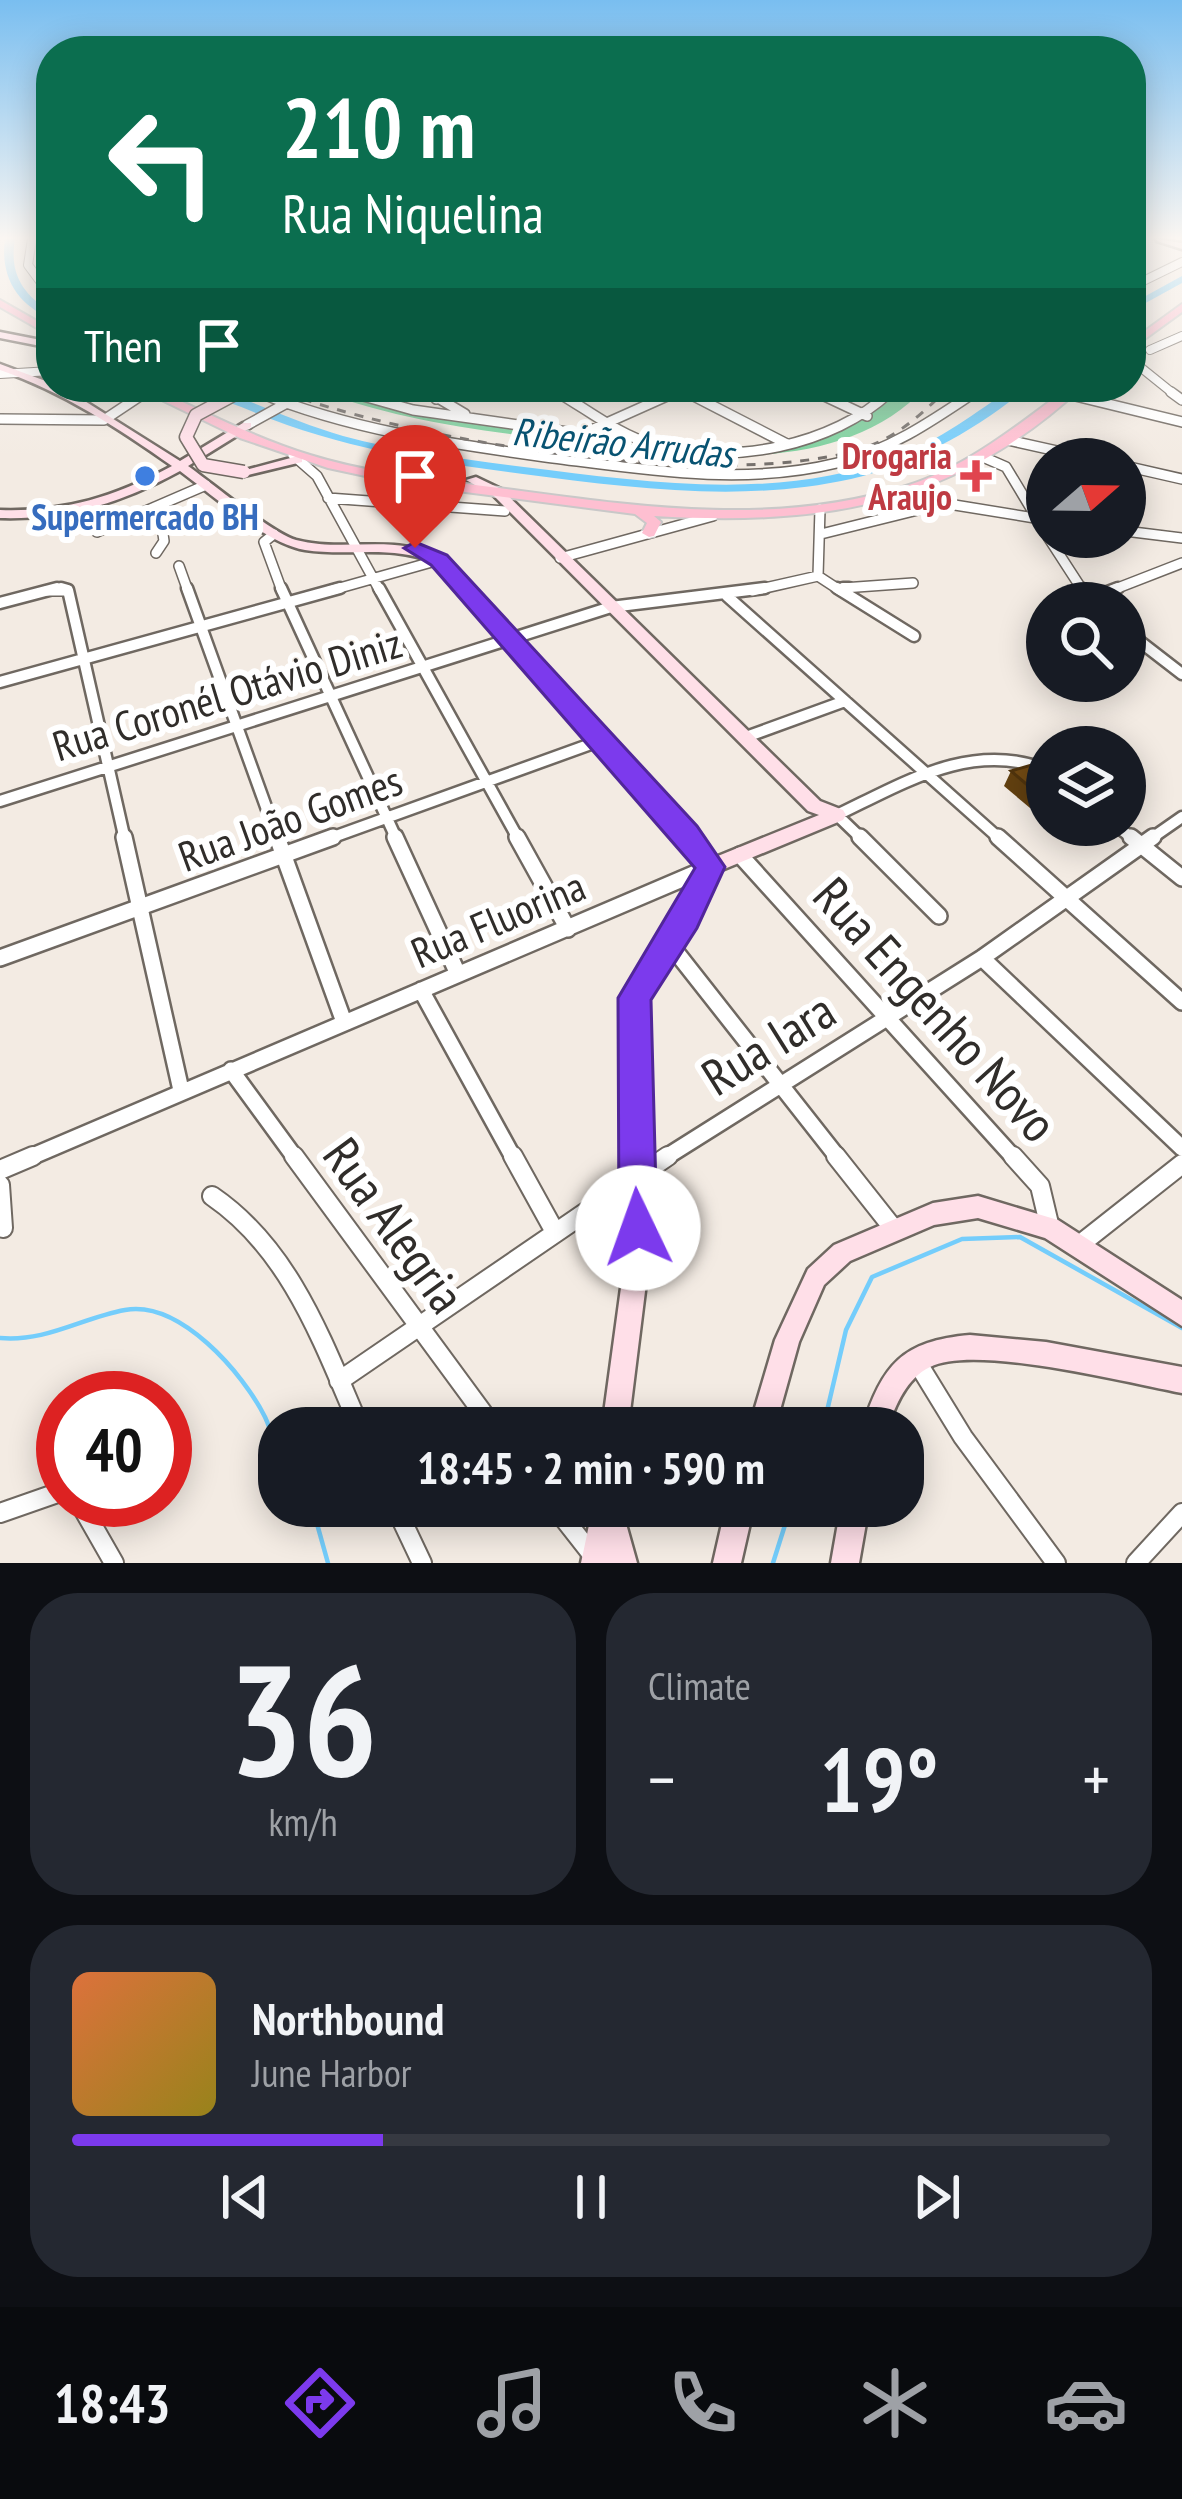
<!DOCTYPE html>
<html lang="en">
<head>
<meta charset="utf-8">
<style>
	:root { --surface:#171b24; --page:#242831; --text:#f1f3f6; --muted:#9ea1a6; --line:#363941; --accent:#7c3aed }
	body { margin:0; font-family:"PT Sans Narrow",sans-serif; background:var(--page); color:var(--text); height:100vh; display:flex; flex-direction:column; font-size:45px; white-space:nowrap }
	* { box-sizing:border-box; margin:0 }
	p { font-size:39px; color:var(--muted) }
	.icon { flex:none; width:66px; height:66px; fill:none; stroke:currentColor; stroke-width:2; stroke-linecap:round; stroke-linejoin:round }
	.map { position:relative; height:1563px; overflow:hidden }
	.drawer { display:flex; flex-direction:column; gap:30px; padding:30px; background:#0d0f14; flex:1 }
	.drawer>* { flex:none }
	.banner { position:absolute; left:36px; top:36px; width:1110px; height:366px; border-radius:48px; box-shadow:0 6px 30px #0003; background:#0b6e4f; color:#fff; overflow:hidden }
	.needle { width:78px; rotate:70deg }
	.buttons { position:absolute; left:1026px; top:438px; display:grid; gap:24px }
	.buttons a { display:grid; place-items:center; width:120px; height:120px; border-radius:50%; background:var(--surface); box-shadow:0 6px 30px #0003; font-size:60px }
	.speed { position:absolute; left:36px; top:1371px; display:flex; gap:24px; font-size:60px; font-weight:700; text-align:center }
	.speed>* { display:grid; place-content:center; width:156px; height:156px; border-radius:50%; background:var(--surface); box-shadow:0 6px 30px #0003; line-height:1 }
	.speed .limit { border:18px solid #d22; background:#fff; color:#111 }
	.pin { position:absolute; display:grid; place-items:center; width:102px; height:102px; color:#fff; margin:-123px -51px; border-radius:50% 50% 50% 0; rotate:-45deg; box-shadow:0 0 12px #0007 }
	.pin .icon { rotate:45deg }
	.me { position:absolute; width:132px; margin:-66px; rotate:357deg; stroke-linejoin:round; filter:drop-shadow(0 0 9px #0008) }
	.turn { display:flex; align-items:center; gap:42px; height:252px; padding:0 48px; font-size:54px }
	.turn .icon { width:156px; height:156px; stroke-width:2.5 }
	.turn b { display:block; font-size:84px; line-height:102px }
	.then { display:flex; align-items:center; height:114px; padding:0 48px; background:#0003; gap:24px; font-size:45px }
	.big { font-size:90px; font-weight:700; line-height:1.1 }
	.drawer .tile { flex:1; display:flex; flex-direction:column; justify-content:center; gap:18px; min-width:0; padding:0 42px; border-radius:48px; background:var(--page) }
	.drawer .dial { align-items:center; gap:0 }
	.dial b { font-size:156px; line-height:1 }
	.song { display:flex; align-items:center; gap:36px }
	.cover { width:144px; height:144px; border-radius:18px; background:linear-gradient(135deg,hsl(20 70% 55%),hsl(50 70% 35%)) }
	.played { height:12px; border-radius:6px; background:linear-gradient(90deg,var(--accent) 30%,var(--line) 30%) }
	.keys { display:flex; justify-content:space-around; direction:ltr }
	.heat { display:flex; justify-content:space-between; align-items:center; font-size:66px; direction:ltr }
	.drawer .tiles { flex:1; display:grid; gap:30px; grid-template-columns:1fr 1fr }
	.tile:last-child { grid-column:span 2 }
	.trip { position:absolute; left:258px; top:1407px; width:666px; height:120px; border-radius:48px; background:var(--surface); box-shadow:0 6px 30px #0003; font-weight:700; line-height:120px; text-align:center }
	.menu { display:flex; height:192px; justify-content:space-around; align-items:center; background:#090b0e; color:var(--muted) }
	.menu .icon { width:84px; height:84px }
	.menu .active { color:var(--accent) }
	.menu b { font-size:54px; color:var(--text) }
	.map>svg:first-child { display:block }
	.forest { fill:#7ed09e }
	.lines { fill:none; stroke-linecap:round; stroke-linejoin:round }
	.stream { stroke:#74cdfb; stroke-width:4.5 }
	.river { fill:#74cdfb; fill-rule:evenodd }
	.street-far4-casing { stroke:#6f6861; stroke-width:10 }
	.street-far3-casing { stroke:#6f6861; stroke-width:12 }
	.street-far2-casing { stroke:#6f6861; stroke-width:15 }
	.street-far1-casing { stroke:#6f6861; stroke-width:20 }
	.street-casing { stroke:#6f6861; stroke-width:22 }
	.secondary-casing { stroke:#6f6861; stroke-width:5 }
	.primary-casing { stroke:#c9c8c8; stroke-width:4 }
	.street-far4 { stroke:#fff; stroke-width:8 }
	.street-far3 { stroke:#fff; stroke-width:9 }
	.street-far2 { stroke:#fff; stroke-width:10 }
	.street-far1 { stroke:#fff; stroke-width:15 }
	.street { stroke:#fff; stroke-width:18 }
	.secondary { fill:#ffdfe8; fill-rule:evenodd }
	.primary { fill:#febfd1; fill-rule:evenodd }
	.rail { stroke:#76716d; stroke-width:3; stroke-dasharray:9 9; stroke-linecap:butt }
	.secondary-bridge-far1-casing { stroke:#6f6861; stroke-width:12; stroke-linecap:butt }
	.secondary-bridge-casing { stroke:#6f6861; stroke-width:15; stroke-linecap:butt }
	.secondary-bridge-far1 { stroke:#ffdfe8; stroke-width:9 }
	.secondary-bridge { stroke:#ffdfe8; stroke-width:12 }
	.wall { fill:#624010 }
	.shaded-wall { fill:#50340d }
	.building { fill:#724a13; stroke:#50340d; stroke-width:3 }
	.route { fill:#7c3aed; stroke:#51269a; stroke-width:3 }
	.shop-dot { fill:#3f7fe0; stroke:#fff; stroke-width:4.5 }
	.health-dot { fill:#e0444e; stroke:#fff; stroke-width:4.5 }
	.labels { text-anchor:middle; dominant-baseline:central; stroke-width:12; stroke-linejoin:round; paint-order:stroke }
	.far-health-label { font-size:36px; font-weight:bold; fill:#be3a42; stroke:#fff; text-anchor:end }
	.far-shop-label { font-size:36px; font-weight:bold; fill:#366cbe; stroke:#fff }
	.far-water-label { font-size:39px; font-style:italic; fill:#085372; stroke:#fff }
	.street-label { font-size:42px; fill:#302d2a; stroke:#fff }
	.near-street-label { font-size:51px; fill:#302d2a; stroke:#fff }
</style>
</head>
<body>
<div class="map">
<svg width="1182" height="1563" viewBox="0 0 1182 1563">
	<rect width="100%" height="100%" fill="#f3ebe3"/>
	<path class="forest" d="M 310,387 C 332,387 350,400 371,403 C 501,427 807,498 903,387 L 926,387 C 835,485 668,454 550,439 C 468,429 387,418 310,387 Z"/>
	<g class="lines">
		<path class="stream" d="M 0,1338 C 47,1342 81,1318 125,1310 C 180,1300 243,1373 265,1417 C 272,1431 274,1447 279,1461
			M 823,1428 L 846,1330 L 872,1277 L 962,1239 L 1020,1237 L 1182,1328
			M 312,1506 L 328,1563
			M 773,1563 L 791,1506"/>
		<path class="river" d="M 5,239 L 15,239 C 9,273 22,294 51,312 L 51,319 C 17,304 0,277 5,239 Z
			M 1182,276 L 1182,283 L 1131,311 L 1131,304 Z
			M 198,387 L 214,387 C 257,404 299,423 343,436 C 402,452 463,459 524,467 C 646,482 777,502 896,457 C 939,441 976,412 1014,387 L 1028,387 C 978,429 915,464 851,479 C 742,503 632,488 523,474 C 431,462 343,449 256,413 C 237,405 215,398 198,387 Z"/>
		<defs>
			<path id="street-far4" d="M 32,239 L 28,265 L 51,296
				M 1131,287 L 1182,262
				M 1150,350 L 1182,336
				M 1134,362 L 1175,395
				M 0,374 L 51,371
				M 247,387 L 265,395
				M 333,387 L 359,395
				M 420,387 L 433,395
				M 549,387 L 562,395
				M 806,387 L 822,395
				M 679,388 L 692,395
				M 1053,390 L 1071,395
				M 142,395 L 153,387
				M 447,395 L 466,387
				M 669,395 L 686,387
				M 887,395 L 895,387
				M 971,395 L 982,387"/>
			<path id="street-far3" d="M 258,392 C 352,431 452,444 553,458 C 647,470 744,486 837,463 C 888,451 932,421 975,392
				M 349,392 L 413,410 L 582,434 L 676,392
				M 428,392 L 465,414
				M 557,392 C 588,410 619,435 654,445 C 730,466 833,446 890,392
				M 686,392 L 787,444
				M 816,392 L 867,416
				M 1059,392 L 1182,422
				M 1171,392 L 1182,400
				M 436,399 L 455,392
				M 0,419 L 104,420 L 146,392
				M 247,425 L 285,404
				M 1008,440 L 1093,459
				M 293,455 L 317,476 L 380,591
				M 983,457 L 1006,467 L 1047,535
				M 1125,466 L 1182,479
				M 893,495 L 1047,520
				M 328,498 L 505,511
				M 1125,531 L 1182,538
				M 97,532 L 206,485
				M 274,534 L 264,542 L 282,591
				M 821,534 L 938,505
				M 1048,537 L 1083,591
				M 156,553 L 164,541 L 159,506
				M 560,558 L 713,516
				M 179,566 L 188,591
				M 818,576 L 820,509
				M 843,588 L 913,583
				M 46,591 L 68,591
				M 329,591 L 439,560
				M 752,591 L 818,576 L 841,591
				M 1110,591 L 1182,563"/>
			<path id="street-far2" d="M 61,588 L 68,590 L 125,840
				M 187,588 L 278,840
				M 281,588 L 397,840
				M 379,588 L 519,840
				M 837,588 L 914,636
				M 843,588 L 849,588
				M 1081,588 L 1090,602
				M 727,596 L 1001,840
				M 1086,600 L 1118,588
				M 0,603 L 57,588
				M 1125,630 L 1182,674
				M 0,682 L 340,588
				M 746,737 L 845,701
				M 0,801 L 611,607 L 765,588
				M 1115,825 L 1135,840
				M 325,840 L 602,740
				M 863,840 L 837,815 C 904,783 972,740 1047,770
				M 1149,840 L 1182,817"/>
			<path id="street-far1" d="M 124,837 L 181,1090
				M 277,837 L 344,1022
				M 395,837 L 458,974
				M 517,837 L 568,929
				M 860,837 L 939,916
				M 998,837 L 1182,1002
				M 1131,837 L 1182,878
				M 740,855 L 1015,1159
				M 669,943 L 839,1159
				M 0,958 L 333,837
				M 982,958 L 1182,1148
				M 421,990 L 514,1159
				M 231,1070 L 296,1159
				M 26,1159 L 710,867
				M 663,1159 L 982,958 L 1153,837"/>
			<path id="street" d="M 294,1156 L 494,1428
				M 513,1156 L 555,1232
				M 836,1156 L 893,1228
				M 1013,1156 L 1040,1186 L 1050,1228
				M 0,1170 L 33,1156
				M 0,1185 L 3,1228
				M 212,1196 C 291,1250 323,1343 360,1428
				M 1078,1246 L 1182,1164
				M 917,1362 L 963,1437 L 1056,1563
				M 339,1381 L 668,1156
				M 78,1500 L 114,1563
				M 395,1506 L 422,1563
				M 554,1506 L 594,1557
				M 0,1513 L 63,1491
				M 1136,1563 L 1182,1513"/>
			<path id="secondary" d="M 1156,239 L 1182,243 L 1182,249 L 1157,241 Z
				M 0,332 L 51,342 L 51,348 L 0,338 Z
				M 0,364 L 51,383 L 51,387 L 60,387 L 72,393 L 180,461 L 243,423 L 251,423 L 251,427 L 188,466 C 212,483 272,533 296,540 C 348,553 388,533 444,557 L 693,829 L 713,858 L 819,815 L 808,811 L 493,495 L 466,480 L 476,477 L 501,489 L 820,801 L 843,810 L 846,815 L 843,820 L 717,872 L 693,924 L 644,1000 L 650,1251 L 628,1428 L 602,1428 L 626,1251 L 624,998 L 679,913 L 701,868 L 681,839 L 434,563 C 392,544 350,557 305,550 C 265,543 214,496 180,471 C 122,503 66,520 0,518 L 0,510 C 66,512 114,497 172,466 C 118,428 63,392 0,370 Z
				M 298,456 L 302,458 L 302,462 L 244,476 L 238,472 Z
				M 978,1196 L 1058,1220 L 1182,1300 L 1182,1326 L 1045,1238 L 978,1218 L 934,1225 L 850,1261 L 824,1285 L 799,1342 L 775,1428 L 749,1428 L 775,1340 L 808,1269 L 834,1245 L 933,1203 Z
				M 970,1335 L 1046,1342 L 1182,1367 L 1182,1393 C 1128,1383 975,1344 930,1367 C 907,1378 895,1405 888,1428 L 862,1428 C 883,1364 902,1341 970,1335 Z
				M 593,1506 L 621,1506 L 637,1563 L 581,1563 Z
				M 726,1506 L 754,1506 L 741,1563 L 713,1563 Z
				M 841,1506 L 869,1506 L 859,1563 L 831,1563 Z"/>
			<path id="primary" d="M 0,300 L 51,329 L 51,336 L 0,307 Z
				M 1182,304 L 1182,312 L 1131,349 L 1131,341 Z
				M 135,387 L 150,387 C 203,411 255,438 310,455 C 371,474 435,480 499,488 C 634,506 772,528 906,486 C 967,467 1018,425 1069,387 L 1082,387 C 955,506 822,526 654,516 L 661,522 L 654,536 L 649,537 L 642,533 L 647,523 L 635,514 L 403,484 L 328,468 L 240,438 Z"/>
		</defs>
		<use href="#street-far4" class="street-far4-casing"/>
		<use href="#street-far3" class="street-far3-casing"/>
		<use href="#street-far2" class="street-far2-casing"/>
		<use href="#street-far1" class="street-far1-casing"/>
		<use href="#street" class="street-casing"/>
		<use href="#secondary" class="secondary-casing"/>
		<use href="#primary" class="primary-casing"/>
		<use href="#street-far4" class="street-far4"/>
		<use href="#street-far3" class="street-far3"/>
		<use href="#street-far2" class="street-far2"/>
		<use href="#street-far1" class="street-far1"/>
		<use href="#street" class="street"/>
		<use href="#secondary" class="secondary"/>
		<use href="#primary" class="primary"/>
		<path class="rail" d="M 48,239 L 40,258 L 51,283
			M 269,387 C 406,441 721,492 861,449 C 897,438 923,413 949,387"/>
		<defs>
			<path id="secondary-bridge-far1" d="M 233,395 L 247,387"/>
			<path id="secondary-bridge" d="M 239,392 L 196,415 L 186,437 L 203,465 L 244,472"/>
		</defs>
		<use href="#secondary-bridge-far1" class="secondary-bridge-far1-casing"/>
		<use href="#secondary-bridge" class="secondary-bridge-casing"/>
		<use href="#secondary-bridge-far1" class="secondary-bridge-far1"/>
		<use href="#secondary-bridge" class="secondary-bridge"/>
	</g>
	<path class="wall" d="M 1011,771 L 1047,798 L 1030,808 L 1004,786 Z"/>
	<path class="shaded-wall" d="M 1047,788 L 1047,798 L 1030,808 L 1038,794 Z"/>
	<path class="building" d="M 1042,762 L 1047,765 L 1047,788 L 1038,794 L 1011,771 Z"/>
	<linearGradient id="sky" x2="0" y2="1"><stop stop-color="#79bef0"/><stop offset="0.52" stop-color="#faf6f2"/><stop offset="1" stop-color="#faf6f2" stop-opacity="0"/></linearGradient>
	<rect width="1182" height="458" fill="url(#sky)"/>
	<path class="route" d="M 415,542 L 447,555 L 697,826 L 725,867 L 697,928 L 651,1000 L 657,1228 L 652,1242 L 638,1247 L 625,1242 L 619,1228 L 618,998 L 695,868 L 431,565 L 404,548 Z"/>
	<circle class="shop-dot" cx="145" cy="476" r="12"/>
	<path class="health-dot" d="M970 458h12v12h12v12h-12v12h-12v-12h-12v-12h12z"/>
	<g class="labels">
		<g class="far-health-label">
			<text x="952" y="455">Drogaria<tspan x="952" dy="41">Araujo</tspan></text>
		</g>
		<g class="far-shop-label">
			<text x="145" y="516">Supermercado BH</text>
		</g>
		<g class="far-water-label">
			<text transform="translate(623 442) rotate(6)">Ribeirão Arrudas</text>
		</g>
		<g class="street-label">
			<text transform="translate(227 694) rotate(-17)">Rua Coronél Otávio Diniz</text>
			<text transform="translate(290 818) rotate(-20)">Rua João Gomes</text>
			<text transform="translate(498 919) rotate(-23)">Rua Fluorina</text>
		</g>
		<g class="near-street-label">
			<text transform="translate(936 1009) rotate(48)">Rua Engenho Novo</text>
			<text transform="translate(768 1043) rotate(-32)">Rua Iara</text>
			<text transform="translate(395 1225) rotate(54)">Rua Alegria</text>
		</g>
	</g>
</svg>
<div class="buttons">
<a><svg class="needle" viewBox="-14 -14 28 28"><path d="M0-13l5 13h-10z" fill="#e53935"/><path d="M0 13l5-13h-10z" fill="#9ea1a6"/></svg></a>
<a><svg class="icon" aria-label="search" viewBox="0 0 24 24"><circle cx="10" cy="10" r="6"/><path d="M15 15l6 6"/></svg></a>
<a><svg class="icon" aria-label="layers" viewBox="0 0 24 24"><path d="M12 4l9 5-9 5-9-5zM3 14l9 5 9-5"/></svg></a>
</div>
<div class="speed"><div class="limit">40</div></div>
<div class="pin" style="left:415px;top:548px;background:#d93025"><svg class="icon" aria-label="arrive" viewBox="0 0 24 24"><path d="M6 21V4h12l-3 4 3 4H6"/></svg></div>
<svg class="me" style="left:638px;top:1228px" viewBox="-20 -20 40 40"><circle r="19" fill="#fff"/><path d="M0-13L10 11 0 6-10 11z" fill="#7c3aed"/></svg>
<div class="trip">18:45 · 2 min · 590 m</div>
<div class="banner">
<div class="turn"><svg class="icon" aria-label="left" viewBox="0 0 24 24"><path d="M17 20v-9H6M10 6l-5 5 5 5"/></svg><div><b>210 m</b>Rua Niquelina</div></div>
<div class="then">Then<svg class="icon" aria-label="arrive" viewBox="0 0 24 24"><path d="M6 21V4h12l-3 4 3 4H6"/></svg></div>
</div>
</div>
<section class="drawer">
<div class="tiles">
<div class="tile dial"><b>36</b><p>km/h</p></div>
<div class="tile"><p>Climate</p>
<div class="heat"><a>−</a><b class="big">19°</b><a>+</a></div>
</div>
<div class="tile">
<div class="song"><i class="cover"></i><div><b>Northbound</b><p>June Harbor</p></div></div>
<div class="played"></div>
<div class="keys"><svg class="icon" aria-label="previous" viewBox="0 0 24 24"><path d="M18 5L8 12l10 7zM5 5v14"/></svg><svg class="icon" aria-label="pause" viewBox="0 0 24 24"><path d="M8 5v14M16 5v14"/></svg><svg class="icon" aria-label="next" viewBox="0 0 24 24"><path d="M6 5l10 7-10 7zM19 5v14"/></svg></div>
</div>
</div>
</section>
<nav class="menu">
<b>18:43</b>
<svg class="icon active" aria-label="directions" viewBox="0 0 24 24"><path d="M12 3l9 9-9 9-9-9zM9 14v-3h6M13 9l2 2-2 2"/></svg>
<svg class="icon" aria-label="music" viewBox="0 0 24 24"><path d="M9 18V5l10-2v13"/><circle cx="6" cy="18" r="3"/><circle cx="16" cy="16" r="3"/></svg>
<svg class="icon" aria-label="phone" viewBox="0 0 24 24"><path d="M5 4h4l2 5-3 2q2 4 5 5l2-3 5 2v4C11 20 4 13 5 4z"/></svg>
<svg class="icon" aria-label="climate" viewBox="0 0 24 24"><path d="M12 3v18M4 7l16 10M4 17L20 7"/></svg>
<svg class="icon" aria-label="car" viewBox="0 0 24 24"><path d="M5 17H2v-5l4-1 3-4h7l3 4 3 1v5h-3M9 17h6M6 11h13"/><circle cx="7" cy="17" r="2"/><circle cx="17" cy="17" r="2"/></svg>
</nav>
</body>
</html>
